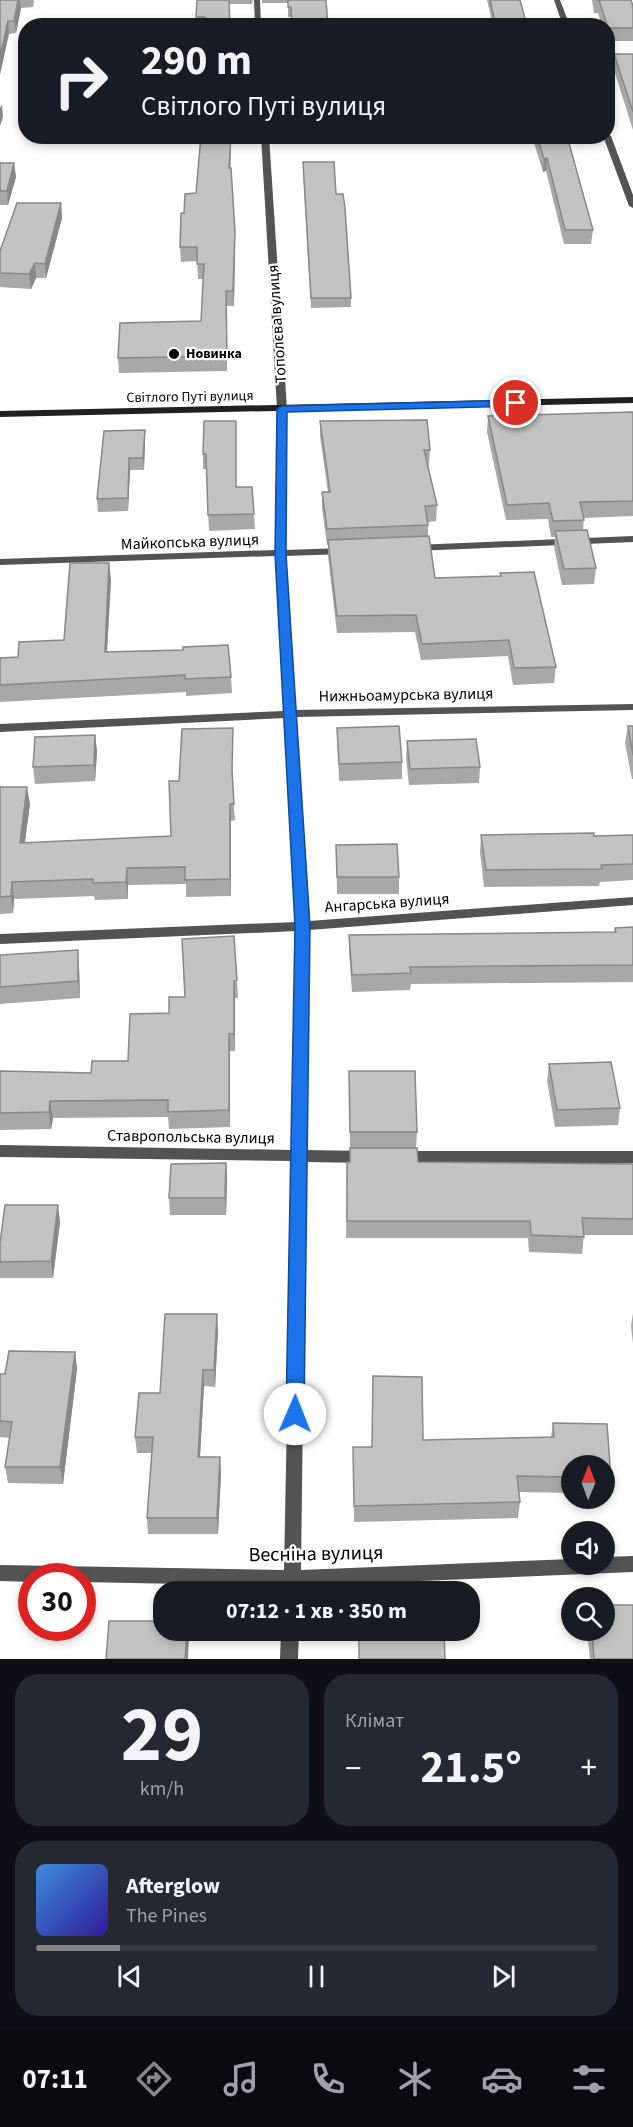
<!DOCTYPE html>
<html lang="uk">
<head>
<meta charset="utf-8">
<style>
	:root { --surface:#171b24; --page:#242831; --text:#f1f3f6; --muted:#9ea1a6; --line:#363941; --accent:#858687 }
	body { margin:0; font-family:"Source Sans 3",sans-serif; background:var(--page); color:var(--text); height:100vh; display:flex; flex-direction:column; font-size:22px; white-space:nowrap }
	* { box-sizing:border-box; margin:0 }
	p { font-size:20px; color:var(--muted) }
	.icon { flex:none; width:33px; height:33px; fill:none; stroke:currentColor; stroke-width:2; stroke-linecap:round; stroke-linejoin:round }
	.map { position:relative; height:1659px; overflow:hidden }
	.sheet { display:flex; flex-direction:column; gap:15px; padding:15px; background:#0d0f14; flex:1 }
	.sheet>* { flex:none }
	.hud { position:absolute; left:18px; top:18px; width:597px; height:126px; border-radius:24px; box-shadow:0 3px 9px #0003; background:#171b24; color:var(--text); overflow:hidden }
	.needle { width:39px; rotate:1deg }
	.tools { position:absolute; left:561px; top:1455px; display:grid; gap:12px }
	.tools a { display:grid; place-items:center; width:54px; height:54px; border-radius:50%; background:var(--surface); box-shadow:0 3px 9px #0003; font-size:30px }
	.speed { position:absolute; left:18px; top:1563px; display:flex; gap:12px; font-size:30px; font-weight:700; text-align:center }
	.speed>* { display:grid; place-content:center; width:78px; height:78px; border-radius:50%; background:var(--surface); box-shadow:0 3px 9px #0003; line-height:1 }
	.speed .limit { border:9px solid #d22; background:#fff; color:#111 }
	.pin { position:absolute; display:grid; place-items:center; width:51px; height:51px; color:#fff; margin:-26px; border:3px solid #fff; border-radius:50%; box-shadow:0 2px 6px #0007 }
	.me { position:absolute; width:66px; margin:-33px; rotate:1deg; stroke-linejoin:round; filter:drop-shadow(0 0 4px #0008) }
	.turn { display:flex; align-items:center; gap:21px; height:126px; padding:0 24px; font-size:27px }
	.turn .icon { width:78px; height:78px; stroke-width:2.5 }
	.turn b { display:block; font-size:42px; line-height:51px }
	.big { font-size:45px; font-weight:700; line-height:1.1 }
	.sheet .widget { flex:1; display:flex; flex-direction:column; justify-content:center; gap:9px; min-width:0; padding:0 21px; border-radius:24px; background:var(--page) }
	.sheet .dial { align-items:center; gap:0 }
	.dial b { font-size:78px; line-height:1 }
	.song { display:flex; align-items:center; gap:18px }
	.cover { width:72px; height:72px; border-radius:9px; background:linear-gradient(135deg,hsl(210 70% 55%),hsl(250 70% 35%)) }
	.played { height:6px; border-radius:3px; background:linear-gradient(90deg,var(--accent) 15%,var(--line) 15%) }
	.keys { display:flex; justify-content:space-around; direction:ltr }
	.heat { display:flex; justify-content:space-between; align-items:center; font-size:33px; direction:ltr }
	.sheet .tiles { flex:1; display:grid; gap:15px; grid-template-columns:1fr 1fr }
	.widget:last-child { grid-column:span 2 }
	.trip { position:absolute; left:153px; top:1581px; width:327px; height:60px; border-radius:24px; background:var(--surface); box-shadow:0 3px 9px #0003; font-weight:700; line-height:60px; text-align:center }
	.tabs { display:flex; height:96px; justify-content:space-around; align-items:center; background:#090b0e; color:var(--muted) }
	.tabs .icon { width:42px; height:42px }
	.tabs .selected { color:var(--accent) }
	.tabs b { font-size:27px; color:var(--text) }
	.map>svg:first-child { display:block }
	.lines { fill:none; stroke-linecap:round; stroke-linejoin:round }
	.street { fill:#535353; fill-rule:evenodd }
	.secondary { fill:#202020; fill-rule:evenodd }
	.wall { fill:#a8a8a8 }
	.shaded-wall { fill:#888 }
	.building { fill:#c3c3c3; stroke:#888; stroke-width:1.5 }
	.route { fill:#1a73e8; stroke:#114b97; stroke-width:1.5 }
	.poi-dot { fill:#000; stroke:#fff; stroke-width:2 }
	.labels { text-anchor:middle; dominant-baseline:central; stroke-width:4.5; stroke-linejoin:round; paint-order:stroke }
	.far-poi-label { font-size:14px; font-weight:bold; fill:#000; stroke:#fff; text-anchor:start }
	.far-street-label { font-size:14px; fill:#000; stroke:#fff }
	.street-label { font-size:16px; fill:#000; stroke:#fff }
	.near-street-label { font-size:20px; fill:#000; stroke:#fff }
</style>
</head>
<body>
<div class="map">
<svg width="633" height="1659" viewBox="0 0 633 1659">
	<rect width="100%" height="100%" fill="#fff"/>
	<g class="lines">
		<path class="street" d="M 254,0 L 260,0 L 261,26 L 255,26 Z
			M 554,0 L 560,0 L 570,26 L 563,26 Z
			M 608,134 L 611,136 L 633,195 L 633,208 L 629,206 L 603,136 L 608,136 Z
			M 261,136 L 269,136 L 287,409 L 285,550 L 344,548 L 349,551 L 344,554 L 285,556 L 295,710 L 633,704 L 633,710 L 296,717 L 309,921 L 633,897 L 633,905 L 309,930 L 306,1150 L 365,1151 L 370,1153 L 372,1157 L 370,1161 L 365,1163 L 306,1162 L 301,1570 L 572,1559 L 572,1564 L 604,1564 L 604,1557 L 633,1556 L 633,1572 L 301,1586 L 301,1592 L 283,1592 L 284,1586 L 82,1582 L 82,1576 L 32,1576 L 32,1582 L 0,1581 L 0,1565 L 284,1570 L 292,1161 L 0,1157 L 0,1145 L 292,1150 L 297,931 L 0,944 L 0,934 L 296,922 L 285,718 L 0,732 L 0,724 L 284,711 L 275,556 L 0,565 L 0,559 L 275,550 L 277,409 Z
			M 633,536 L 633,542 L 415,551 L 410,548 L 415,545 Z
			M 403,1151 L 633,1151 L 633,1163 L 403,1163 L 398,1161 L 396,1157 L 398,1153 Z
			M 281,1630 L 299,1630 L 298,1659 L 280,1659 Z"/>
		<path class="secondary" d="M 633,397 L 633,403 L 0,417 L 0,411 Z"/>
	</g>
	<path class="wall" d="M 0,0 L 34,0 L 33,7 L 21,8 L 16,33 L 9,34 Z
		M 197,0 L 253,0 L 252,4 L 230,4 L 230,26 L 197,26 Z
		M 262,0 L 326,0 L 328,26 L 291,26 L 291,17 L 288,17 L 288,3 L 262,3 Z
		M 487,0 L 520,0 L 527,26 L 493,26 Z
		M 592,0 L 631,0 L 633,6 L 633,41 L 608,41 L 608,26 L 602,26 L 598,13 L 594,13 Z
		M 614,54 L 633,54 L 633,130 L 613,67 Z
		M 532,136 L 567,136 L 593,230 L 591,244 L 564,244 L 546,171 L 543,172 Z
		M 231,144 L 230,168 L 235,247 L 234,306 L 227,306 L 227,371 L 119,373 L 118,358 L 201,321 L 203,279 L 198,279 L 197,261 L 181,262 L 180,247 L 184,213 L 196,193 Z
		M 0,163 L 14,163 L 16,177 L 8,205 L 0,205 Z
		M 303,171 L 336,194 L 351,298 L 351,307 L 311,308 Z
		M 61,203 L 62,218 L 46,278 L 36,278 L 31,289 L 0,287 L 0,251 Z
		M 633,412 L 633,516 L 584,518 L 583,530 L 596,568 L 594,584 L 562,585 L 554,547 L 555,537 L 551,537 L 548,519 L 506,520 L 487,432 L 488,416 Z
		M 236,421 L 236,487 L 254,514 L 255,529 L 209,531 L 206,469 L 203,469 L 203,454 Z
		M 320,421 L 430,450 L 429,465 L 428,465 L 437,505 L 436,521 L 428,522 L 428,536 L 435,578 L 500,576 L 500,573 L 556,667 L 554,683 L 513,685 L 508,656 L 421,660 L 415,632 L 337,633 L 328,556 L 328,545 L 327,545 L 322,508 L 322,492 L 328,492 L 320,436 Z
		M 145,430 L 145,442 L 144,470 L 130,470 L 128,511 L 98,512 L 97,499 Z
		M 111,579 L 107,652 L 231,677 L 232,693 L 186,696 L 186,692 L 0,702 L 0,658 L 18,657 L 64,640 Z
		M 628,726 L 633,726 L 633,779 L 632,779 L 625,743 Z
		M 337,728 L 402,762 L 402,779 L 339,781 Z
		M 95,735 L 97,752 L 95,781 L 35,784 L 33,767 Z
		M 407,741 L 480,767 L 479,783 L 409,785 L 406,758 Z
		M 233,745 L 232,781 L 235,820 L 231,821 L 231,896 L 186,897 L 186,884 L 128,885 L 128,899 L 95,900 L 94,896 L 14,899 L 13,913 L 0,914 L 0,787 L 30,804 L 25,843 L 171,836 L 179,781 Z
		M 481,835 L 594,836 L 633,835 L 633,880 L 600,882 L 599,886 L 484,887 L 480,852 Z
		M 336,845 L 399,877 L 399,894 L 337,894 Z
		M 633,927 L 633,982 L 411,984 L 410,990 L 352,992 L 349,952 L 349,935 L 614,932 L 615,928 Z
		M 182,939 L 237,980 L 238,998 L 235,998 L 235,1051 L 230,1051 L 230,1127 L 169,1129 L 168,1117 L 53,1118 L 51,1129 L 0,1130 L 0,1071 L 91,1073 L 128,1061 L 169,1013 L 185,997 Z
		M 0,955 L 79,967 L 80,998 L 0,1004 Z
		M 549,1064 L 620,1108 L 618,1125 L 555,1127 L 547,1081 Z
		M 349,1071 L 417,1132 L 416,1148 L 418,1162 L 633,1164 L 633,1235 L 584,1235 L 582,1254 L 529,1252 L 528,1238 L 346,1238 L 347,1162 L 350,1162 L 350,1149 Z
		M 226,1163 L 227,1180 L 226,1215 L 170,1215 L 169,1198 Z
		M 60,1222 L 53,1278 L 0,1278 L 0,1243 Z
		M 633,1313 L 633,1344 L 631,1326 Z
		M 218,1330 L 215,1387 L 204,1386 L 200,1457 L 221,1473 L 218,1534 L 148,1534 L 147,1518 L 152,1453 L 137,1453 L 135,1437 L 160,1393 Z
		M 75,1352 L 77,1369 L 63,1484 L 8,1483 L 5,1467 L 10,1438 L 0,1437 L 0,1374 L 5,1374 Z
		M 373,1376 L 422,1377 L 423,1440 L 551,1437 L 553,1423 L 607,1424 L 611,1478 L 608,1495 L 604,1494 L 604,1466 L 572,1466 L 572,1493 L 519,1492 L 520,1502 L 518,1518 L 354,1522 L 353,1447 L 372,1447 Z
		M 587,1630 L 604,1630 L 633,1659 L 590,1659 Z"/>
	<path class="shaded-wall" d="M 18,0 L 20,0 L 21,8 L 16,33 L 14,21 Z
		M 8,21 L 9,34 L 0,75 L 0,56 Z
		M 2,104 L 3,117 L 0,126 L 0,108 Z
		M 231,136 L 231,144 L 230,182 L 229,168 Z
		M 547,158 L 546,171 L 543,172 L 544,159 Z
		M 14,163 L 16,177 L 8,205 L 7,191 Z
		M 61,203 L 62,218 L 46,278 L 45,264 Z
		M 235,232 L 235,247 L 234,306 L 233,291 Z
		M 35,263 L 36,278 L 31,289 L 29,274 Z
		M 145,430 L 145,442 L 144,470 L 143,458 Z
		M 129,458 L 130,470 L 128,511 L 128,498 Z
		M 109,563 L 111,579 L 106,669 L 105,652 Z
		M 95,735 L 97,752 L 95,781 L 94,765 Z
		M 27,787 L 30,804 L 22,860 L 20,843 Z
		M 230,804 L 231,821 L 231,896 L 230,879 Z
		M 127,868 L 128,885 L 128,899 L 126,882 Z
		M 12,882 L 14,899 L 13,913 L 11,896 Z
		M 78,950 L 79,967 L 80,998 L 78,981 Z
		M 234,981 L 235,998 L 235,1051 L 234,1034 Z
		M 229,1034 L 230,1051 L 230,1127 L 229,1110 Z
		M 50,1101 L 53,1118 L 51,1129 L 49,1112 Z
		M 226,1163 L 227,1180 L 226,1215 L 225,1198 Z
		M 58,1205 L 60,1222 L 53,1278 L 51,1261 Z
		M 217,1314 L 218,1330 L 215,1387 L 214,1370 Z
		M 75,1352 L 77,1369 L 63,1484 L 60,1467 Z
		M 203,1370 L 204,1386 L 199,1473 L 198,1457 Z
		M 220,1457 L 221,1473 L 218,1534 L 217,1518 Z
		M 187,1630 L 188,1630 L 189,1637 L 188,1659 L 185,1659 Z"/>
	<path class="building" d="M 0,0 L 18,0 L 14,21 L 8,21 L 0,56 Z
		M 197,0 L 229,0 L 230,26 L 205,26 L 205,17 L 196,17 Z
		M 288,0 L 326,0 L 328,26 L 292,26 L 291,7 L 288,7 Z
		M 490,0 L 520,0 L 527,26 L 496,26 Z
		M 596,0 L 631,0 L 633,6 L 633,28 L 608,28 L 599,0 Z
		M 614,54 L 633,54 L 633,112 Z
		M 201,136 L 231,136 L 229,168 L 231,168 L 235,232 L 233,291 L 226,291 L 227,356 L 118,358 L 120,323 L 201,321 L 204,264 L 197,264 L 197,247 L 180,247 L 181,213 L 184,213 L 185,194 L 196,193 Z
		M 537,136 L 567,136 L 593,230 L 565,230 L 547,158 L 544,159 Z
		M 303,162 L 334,162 L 336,194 L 343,194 L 345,208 L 351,298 L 311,298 Z
		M 0,163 L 14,163 L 7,191 L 0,191 Z
		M 17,203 L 61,203 L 45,264 L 35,263 L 29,274 L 0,273 L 0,251 Z
		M 633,412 L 633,501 L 580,502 L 584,520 L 553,521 L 549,503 L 507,505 L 488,416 Z
		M 427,420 L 430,450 L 424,450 L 437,505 L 425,506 L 428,525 L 327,529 L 322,492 L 330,492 L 320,421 Z
		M 204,421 L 236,421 L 236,487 L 252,487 L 254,514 L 208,515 L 206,454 L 203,454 Z
		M 145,430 L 143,458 L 129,458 L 128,498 L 97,499 L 104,431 Z
		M 587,530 L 596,568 L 564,569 L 555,531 Z
		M 429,536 L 435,578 L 501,576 L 500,573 L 534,572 L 556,667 L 514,668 L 509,640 L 422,644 L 416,615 L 337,616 L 328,540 Z
		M 70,563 L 109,563 L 105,652 L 183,650 L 183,647 L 228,645 L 231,677 L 185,679 L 185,675 L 0,685 L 0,658 L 18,657 L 19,642 L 64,640 Z
		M 399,726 L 402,762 L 339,764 L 337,728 Z
		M 628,726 L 633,726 L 633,755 Z
		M 233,728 L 232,771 L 234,804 L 230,804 L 230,879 L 185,880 L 185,867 L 127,868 L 126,882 L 93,883 L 93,879 L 12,882 L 11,896 L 0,897 L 0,787 L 27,787 L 20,843 L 171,836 L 169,781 L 179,781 L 182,729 Z
		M 95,735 L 94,765 L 33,767 L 35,737 Z
		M 476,739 L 480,767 L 410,769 L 407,741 Z
		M 594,833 L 594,836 L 633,835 L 633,864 L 601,865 L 602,869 L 486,870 L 481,835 Z
		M 397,844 L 399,877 L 337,877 L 336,845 Z
		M 633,927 L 633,965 L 410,967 L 411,973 L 352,975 L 349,935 L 616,932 L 615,928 Z
		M 234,936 L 237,980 L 234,981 L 234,1034 L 229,1034 L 229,1110 L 168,1112 L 168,1100 L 50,1101 L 49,1112 L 0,1113 L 0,1071 L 91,1073 L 92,1061 L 128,1061 L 130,1014 L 169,1013 L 169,997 L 185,997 L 182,939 Z
		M 78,950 L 78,981 L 0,987 L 0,955 Z
		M 611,1062 L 620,1108 L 557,1110 L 549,1064 Z
		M 349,1071 L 415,1071 L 417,1132 L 350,1132 Z
		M 350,1148 L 417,1148 L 418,1162 L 633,1164 L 633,1219 L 582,1218 L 584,1237 L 531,1235 L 530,1221 L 347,1221 L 347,1162 L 350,1162 Z
		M 226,1163 L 225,1198 L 169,1198 L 171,1164 Z
		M 5,1205 L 58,1205 L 51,1261 L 0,1262 L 0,1243 Z
		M 165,1314 L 217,1314 L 214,1370 L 203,1370 L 198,1457 L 220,1457 L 217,1518 L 147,1518 L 153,1437 L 135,1437 L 139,1393 L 160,1393 Z
		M 9,1351 L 75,1352 L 60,1467 L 5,1467 L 12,1422 L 0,1421 L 0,1374 L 5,1374 Z
		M 373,1376 L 422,1377 L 423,1440 L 554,1437 L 553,1423 L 607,1424 L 611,1478 L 604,1478 L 604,1466 L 572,1466 L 572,1477 L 517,1476 L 520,1502 L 354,1506 L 353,1447 L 372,1447 Z
		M 604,1605 L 633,1605 L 633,1659 L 594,1659 L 592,1630 L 604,1630 Z
		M 109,1621 L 164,1621 L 164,1630 L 187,1630 L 185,1659 L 106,1659 Z
		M 359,1630 L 444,1630 L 445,1659 L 359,1659 Z"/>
	<path class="route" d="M 516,400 L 520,401 L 520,406 L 287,412 L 286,554 L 310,926 L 304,1414 L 301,1420 L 295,1422 L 289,1420 L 286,1414 L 295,926 L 275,554 L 277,409 L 282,406 Z"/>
	<circle class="poi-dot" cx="174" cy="354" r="6"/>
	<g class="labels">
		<g class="far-poi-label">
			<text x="186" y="354">Новинка</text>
		</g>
		<g class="far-street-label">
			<text transform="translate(190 397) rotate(-1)">Світлого Путі вулиця</text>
		</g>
		<g class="street-label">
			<text transform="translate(277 324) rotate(-94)">Тополєва вулиця</text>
			<text transform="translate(190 542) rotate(-2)">Майкопська вулиця</text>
			<text transform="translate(406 695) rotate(-1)">Нижньоамурська вулиця</text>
			<text transform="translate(387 903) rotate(-4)">Ангарська вулиця</text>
			<text transform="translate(191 1137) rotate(1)">Ставропольська вулиця</text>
		</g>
		<g class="near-street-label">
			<text transform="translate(316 1554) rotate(-1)">Весніна вулиця</text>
		</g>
	</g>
</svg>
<div class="tools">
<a><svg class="needle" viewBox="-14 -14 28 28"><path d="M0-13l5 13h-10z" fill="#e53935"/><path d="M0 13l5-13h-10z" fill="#9ea1a6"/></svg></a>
<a><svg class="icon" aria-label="sound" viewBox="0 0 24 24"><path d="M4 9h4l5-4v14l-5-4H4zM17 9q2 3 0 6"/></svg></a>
<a><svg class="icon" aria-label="search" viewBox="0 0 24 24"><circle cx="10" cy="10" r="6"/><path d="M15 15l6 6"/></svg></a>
</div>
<div class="speed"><div class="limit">30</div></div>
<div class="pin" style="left:516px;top:403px;background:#d93025"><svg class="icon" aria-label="arrive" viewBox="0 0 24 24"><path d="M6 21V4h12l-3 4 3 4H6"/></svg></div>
<svg class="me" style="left:295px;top:1414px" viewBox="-20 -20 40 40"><circle r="19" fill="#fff"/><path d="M0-13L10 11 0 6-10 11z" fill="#1a73e8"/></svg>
<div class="trip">07:12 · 1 хв · 350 m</div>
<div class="hud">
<div class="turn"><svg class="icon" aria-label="right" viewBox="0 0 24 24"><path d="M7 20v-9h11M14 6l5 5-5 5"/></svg><div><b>290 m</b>Світлого Путі вулиця</div></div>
</div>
</div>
<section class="sheet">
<div class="tiles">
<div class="widget dial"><b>29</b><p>km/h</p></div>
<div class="widget"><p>Клімат</p>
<div class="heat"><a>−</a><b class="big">21.5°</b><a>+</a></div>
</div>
<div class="widget">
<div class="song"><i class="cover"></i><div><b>Afterglow</b><p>The Pines</p></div></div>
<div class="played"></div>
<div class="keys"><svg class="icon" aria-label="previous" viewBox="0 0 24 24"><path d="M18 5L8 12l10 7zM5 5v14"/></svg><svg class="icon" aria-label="pause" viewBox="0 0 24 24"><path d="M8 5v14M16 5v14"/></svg><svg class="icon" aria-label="next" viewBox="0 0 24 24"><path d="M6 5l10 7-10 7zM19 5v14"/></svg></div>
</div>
</div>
</section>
<nav class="tabs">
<b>07:11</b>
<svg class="icon selected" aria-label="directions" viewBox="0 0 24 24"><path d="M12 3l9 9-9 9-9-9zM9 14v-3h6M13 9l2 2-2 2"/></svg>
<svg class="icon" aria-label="music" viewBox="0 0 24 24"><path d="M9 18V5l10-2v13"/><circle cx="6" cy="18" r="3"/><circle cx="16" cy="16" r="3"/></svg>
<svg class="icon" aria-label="phone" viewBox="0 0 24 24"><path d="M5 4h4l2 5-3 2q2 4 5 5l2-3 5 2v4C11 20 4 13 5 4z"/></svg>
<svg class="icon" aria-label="climate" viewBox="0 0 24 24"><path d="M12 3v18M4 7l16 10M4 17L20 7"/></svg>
<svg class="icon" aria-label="car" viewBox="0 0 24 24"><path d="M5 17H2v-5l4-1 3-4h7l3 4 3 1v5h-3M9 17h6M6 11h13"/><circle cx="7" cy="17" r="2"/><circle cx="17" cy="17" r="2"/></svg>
<svg class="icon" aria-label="filters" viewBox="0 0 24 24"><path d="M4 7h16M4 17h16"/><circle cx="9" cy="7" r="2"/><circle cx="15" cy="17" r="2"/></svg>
</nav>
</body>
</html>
